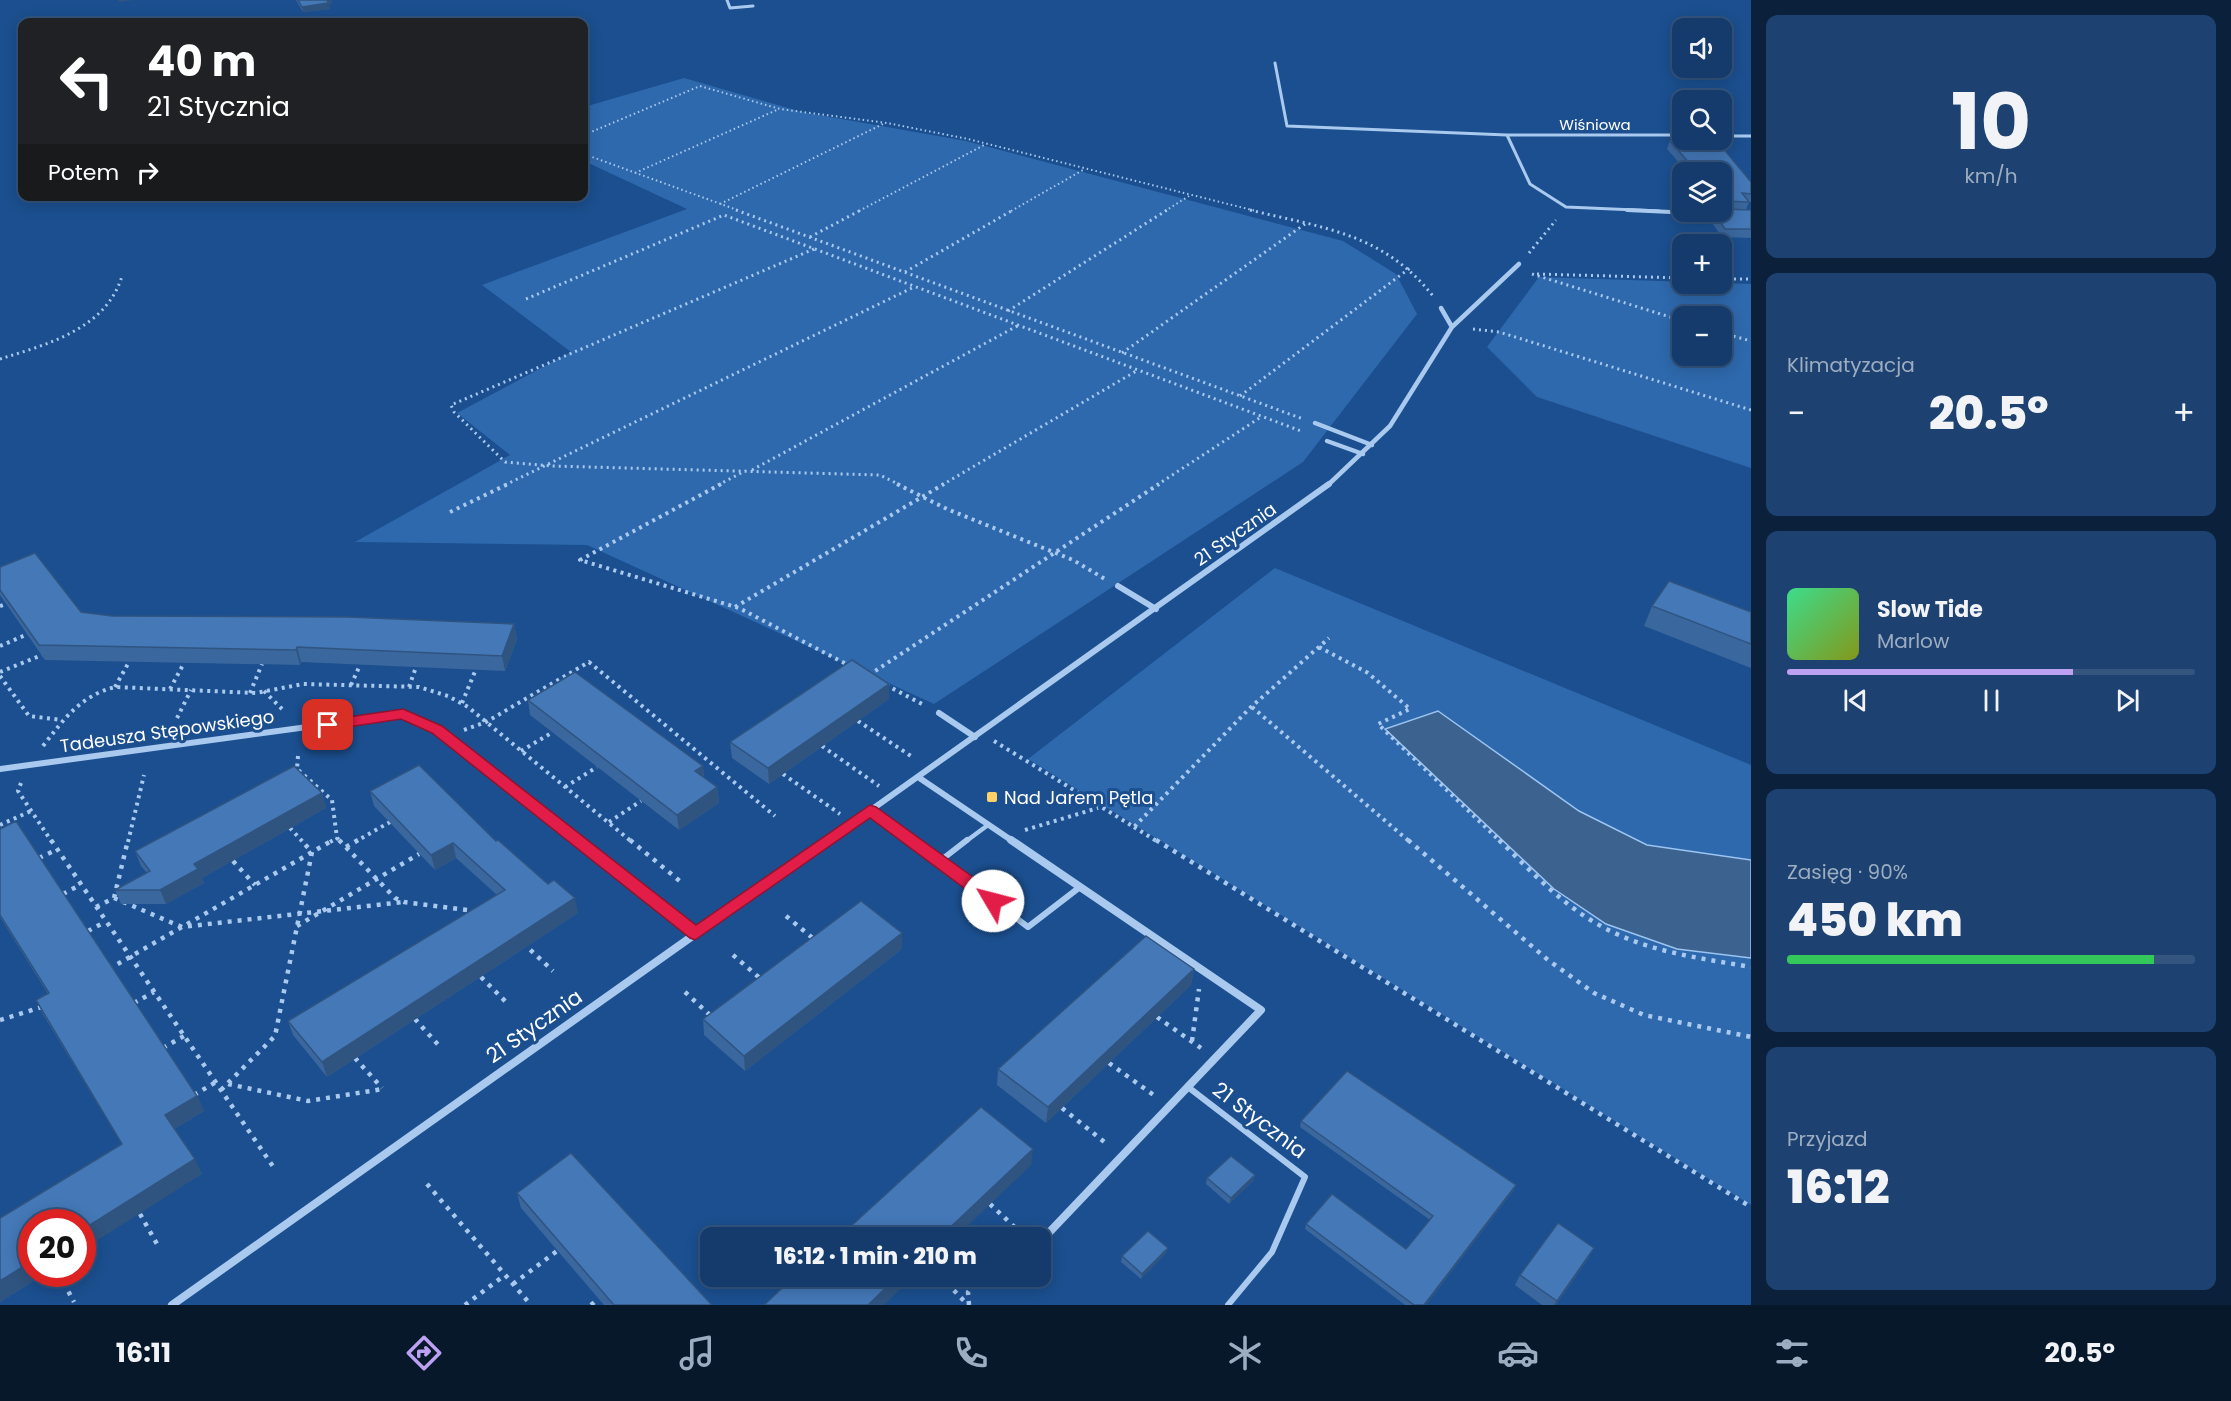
<!DOCTYPE html>
<html lang="pl">
<head>
<meta charset="utf-8">
<style>
	:root { --surface:#143b6b; --page:#1d4271; --text:#f1f3f6; --muted:#9dadc1; --line:#33557e; --accent:#bca0f2 }
	body { margin:0; font-family:Poppins,sans-serif; background:var(--page); color:var(--text); height:100vh; display:flex; flex-direction:column; font-size:22px; white-space:nowrap }
	* { box-sizing:border-box; margin:0 }
	p { font-size:20px; color:var(--muted) }
	.icon { flex:none; width:33px; height:33px; fill:none; stroke:currentColor; stroke-width:2; stroke-linecap:round; stroke-linejoin:round }
	.map { position:relative; flex:1; overflow:hidden }
	.details { display:flex; flex-direction:column; gap:15px; padding:15px; background:#0b203b; width:480px }
	.details>* { flex:none }
	.top-card { position:absolute; left:18px; top:18px; width:570px; height:183px; border-radius:12px; box-shadow:0 3px 15px #0003,0 0 0 2px var(--line); background:#202124; color:#fff; overflow:hidden }
	.buttons { position:absolute; left:1672px; top:18px; display:grid; gap:12px }
	.buttons a { display:grid; place-items:center; width:60px; height:60px; border-radius:12px; background:var(--surface); box-shadow:0 3px 15px #0003,0 0 0 2px var(--line); font-size:30px }
	.speed { position:absolute; left:18px; top:1209px; display:flex; gap:12px; font-size:30px; font-weight:700; text-align:center }
	.speed>* { display:grid; place-content:center; width:78px; height:78px; border-radius:50%; background:var(--surface); box-shadow:0 3px 15px #0003,0 0 0 2px var(--line); line-height:1 }
	.speed .limit { border:9px solid #d22; background:#fff; color:#111 }
	.pin { position:absolute; display:grid; place-items:center; width:51px; height:51px; color:#fff; margin:-26px; border-radius:12px; box-shadow:0 3px 9px #0006 }
	.me { position:absolute; width:66px; margin:-33px; rotate:307deg; stroke-linejoin:round; filter:drop-shadow(0 0 4px #0008) }
	.turn { display:flex; align-items:center; gap:21px; height:126px; padding:0 30px; font-size:27px }
	.turn .icon { width:78px; height:78px; stroke-width:2.5 }
	.turn b { display:block; font-size:42px; line-height:51px }
	.then { display:flex; align-items:center; height:57px; padding:0 30px; background:#0003; gap:12px; font-size:22px }
	.big { font-size:45px; font-weight:800; line-height:1.1 }
	.details .tile { flex:1; display:flex; flex-direction:column; justify-content:center; gap:9px; min-width:0; padding:0 21px; border-radius:12px; background:var(--page) }
	.details .dial { align-items:center; gap:0 }
	.dial b { font-size:78px; line-height:1 }
	.song { display:flex; align-items:center; gap:18px }
	.cover { width:72px; height:72px; border-radius:9px; background:linear-gradient(135deg,hsl(150 70% 55%),hsl(70 70% 35%)) }
	.played { height:6px; border-radius:3px; background:linear-gradient(90deg,var(--accent) 70%,var(--line) 70%) }
	.keys { display:flex; justify-content:space-around; direction:ltr }
	.heat { display:flex; justify-content:space-between; align-items:center; font-size:33px; direction:ltr }
	.charge { height:9px; border-radius:4px; background:linear-gradient(90deg,#34c759 90%,var(--line) 0) }
	.trip { position:absolute; left:700px; top:1227px; width:351px; height:60px; border-radius:12px; background:var(--surface); box-shadow:0 3px 15px #0003,0 0 0 2px var(--line); font-weight:800; line-height:60px; text-align:center }
	.tab-bar { display:flex; height:96px; justify-content:space-around; align-items:center; background:#08182b; color:var(--muted) }
	.tab-bar .icon { width:42px; height:42px }
	.tab-bar .selected { color:var(--accent) }
	.tab-bar b { font-size:27px; color:var(--text) }
	main { display:flex; flex:1; min-height:0 }
	.map>svg:first-child { display:block }
	.green { fill:#2e69ad; fill-rule:evenodd }
	.water { fill:#3c6290; stroke:#9cc4f0; stroke-width:1.5 }
	.lines { fill:none; stroke-linecap:round; stroke-linejoin:round }
	.path-far3 { stroke:#a9c9ee; stroke-width:2; stroke-dasharray:1.5 3; stroke-linecap:butt }
	.path-far2 { stroke:#a9c9ee; stroke-width:3; stroke-dasharray:2 4; stroke-linecap:butt }
	.path-far1 { stroke:#a9c9ee; stroke-width:4; stroke-dasharray:3 4.5; stroke-linecap:butt }
	.path { stroke:#a9c9ee; stroke-width:4.5; stroke-dasharray:4 6; stroke-linecap:butt }
	.lane-far3 { stroke:#a9c9ee; stroke-width:3 }
	.lane-far2 { stroke:#a9c9ee; stroke-width:4 }
	.lane-far1 { stroke:#a9c9ee; stroke-width:4.5 }
	.lane { stroke:#a9c9ee; stroke-width:6 }
	.street-far2 { stroke:#a9c9ee; stroke-width:4.5 }
	.street-far1 { stroke:#a9c9ee; stroke-width:6 }
	.street { stroke:#a9c9ee; stroke-width:8 }
	.wall { fill:#3a679d }
	.shaded-wall { fill:#305480 }
	.building { fill:#4478b7; stroke:#305480; stroke-width:1.5 }
	.route { fill:#e11d48; stroke:#92132f; stroke-width:1.5 }
	.poi-dot { fill:#ffd166; stroke:#1b4f8f; stroke-width:2 }
	.labels { text-anchor:middle; dominant-baseline:central; stroke-width:6; stroke-linejoin:round; paint-order:stroke }
	.far-street-label { font-size:15px; fill:#fff; stroke:#1b4f8f }
	.street-label { font-size:18px; fill:#fff; stroke:#1b4f8f }
	.poi-label { font-size:18px; fill:#fff; stroke:#1b4f8f; text-anchor:start }
	.near-street-label { font-size:21px; fill:#fff; stroke:#1b4f8f }
</style>
</head>
<body>
<main>
<div class="map">
<svg width="1751" height="1305" viewBox="0 0 1751 1305">
	<rect width="100%" height="100%" fill="#1b4f8f"/>
	<path class="green" d="M 684,78 L 802,112 L 966,141 L 1343,241 L 1396,274 L 1417,314 L 1303,462 L 934,704 L 587,545 L 355,542 L 510,455 L 457,413 L 571,352 L 482,285 L 687,209 L 584,161 L 584,107 Z
		M 1539,277 L 1751,284 L 1751,468 L 1537,397 L 1487,347 ZM 1683,316 L 1722,316 L 1722,356 L 1683,356 Z
		M 1275,568 L 1751,765 L 1751,1205 L 1028,759 Z"/>
	<path class="water" d="M 1438,711 L 1579,811 L 1647,845 L 1751,860 L 1751,958 L 1677,949 L 1606,924 L 1554,889 L 1385,729 Z"/>
	<g class="lines">
		<path class="path-far3" d="M 584,135 L 700,86 L 780,109 L 887,123 L 968,139 L 1256,211
			M 584,154 L 740,211
			M 635,173 L 779,109
			M 720,204 L 883,124
			M 859,211 L 986,144
			M 1011,211 L 1083,170
			M 1165,211 L 1189,196"/>
		<path class="path-far2" d="M 736,210 L 1303,419
			M 1250,210 C 1323,228 1383,233 1433,296
			M 810,237 L 861,210
			M 814,249 L 451,405 L 454,412 L 505,462 L 553,466 L 880,475 L 900,485
			M 1529,253 L 1556,220
			M 905,272 L 1013,210
			M 1532,274 L 1683,321
			M 1537,274 L 1683,278
			M 1722,279 L 1751,279
			M 526,299 L 724,215 L 1301,431
			M 1008,311 L 1167,210
			M 1473,329 L 1499,332 L 1751,410
			M 1722,333 L 1751,341
			M 1122,353 L 1305,224
			M 0,359 C 48,344 106,329 122,276
			M 1240,396 L 1410,268
			M 752,470 L 1019,325
			M 505,485 L 914,287
			M 718,485 L 745,471
			M 942,485 L 1138,370
			M 1157,485 L 1261,417"/>
		<path class="path-far1" d="M 721,484 L 580,560 L 739,608 L 850,666
			M 897,484 L 947,509 L 1073,560 L 1105,579
			M 450,512 L 508,484
			M 0,606 L 6,604
			M 735,607 L 944,484
			M 0,646 L 28,634
			M 1319,647 L 1368,673 L 1410,709 L 1378,724 L 1501,842
			M 0,672 L 42,655
			M 869,675 L 1159,484
			M 0,676 L 29,716 L 62,720
			M 351,685 L 360,665
			M 886,685 L 924,705
			M 115,687 L 129,662
			M 409,687 L 416,667
			M 170,689 L 184,663
			M 264,691 L 285,712
			M 250,693 L 262,664
			M 462,703 L 476,669
			M 1252,707 L 1410,842
			M 177,718 L 191,690
			M 858,721 L 914,758
			M 464,730 L 486,722 L 589,662 L 775,816
			M 994,741 L 1134,827 L 1250,708 L 1329,638
			M 43,746 C 64,719 80,696 115,687 L 256,693 L 303,684 L 419,687 L 448,696 L 468,707 L 632,842
			M 822,746 L 879,786
			M 521,751 L 553,732
			M 298,756 L 297,769 L 332,800 L 337,838 L 341,842
			M 783,774 L 840,814
			M 21,783 L 18,791 L 52,842
			M 565,787 L 597,767
			M 609,822 L 641,801
			M 0,825 L 31,811
			M 1134,827 L 1158,842
			M 290,828 L 303,842
			M 1025,830 L 1098,808
			M 128,842 L 144,775
			M 330,842 L 337,838
			M 355,842 L 390,822"/>
		<path class="path" d="M 51,840 L 274,1168
			M 339,840 L 395,898 L 404,902 L 475,911
			M 630,840 L 681,882
			M 1156,840 L 1751,1207
			M 1408,840 L 1548,960 L 1594,993 L 1644,1015 L 1751,1037
			M 1499,840 C 1531,871 1562,905 1601,926 C 1647,952 1700,958 1751,967
			M 346,847 L 358,840
			M 39,858 L 56,850
			M 233,861 L 255,885
			M 63,894 L 80,885
			M 114,898 L 128,840
			M 96,907 L 114,898 L 182,927 L 403,902
			M 786,916 L 815,940
			M 297,926 L 419,854
			M 88,931 L 105,922
			M 523,943 L 553,971
			M 733,955 L 762,980
			M 109,969 L 333,840
			M 481,977 L 507,1003
			M 685,992 L 712,1017
			M 134,1003 L 154,992
			M 1157,1017 L 1201,1048
			M 415,1019 L 441,1048
			M 0,1020 L 42,1007
			M 1192,1041 L 1199,989
			M 163,1048 L 184,1036
			M 355,1058 L 382,1088
			M 1109,1063 L 1155,1096
			M 228,1084 L 308,1101 L 383,1089
			M 221,1090 L 275,1036 L 312,852 L 301,840
			M 194,1095 L 216,1082
			M 1062,1108 L 1108,1145
			M 427,1184 L 531,1305
			M 990,1204 L 1022,1234
			M 140,1214 L 157,1244
			M 59,1274 L 74,1302
			M 940,1276 L 968,1305
			M 513,1284 L 557,1251
			M 465,1305 L 505,1275
			M 591,1305 L 598,1299
			M 969,1305 L 968,1292 L 982,1276"/>
		<path class="lane-far3" d="M 727,0 L 730,8 L 753,6
			M 1275,63 L 1287,126 L 1507,135 L 1683,135
			M 1507,135 L 1530,184 L 1566,207 L 1659,211
			M 1722,136 L 1751,136"/>
		<path class="lane-far2" d="M 1627,210 L 1715,214"/>
		<path class="lane-far1" d="M 870,811 L 913,842
			M 965,842 L 988,825"/>
		<path class="lane" d="M 911,840 L 940,861 L 967,840
			M 940,861 L 1028,927 L 1080,887
			M 1188,1087 L 1305,1177 L 1272,1252 L 1228,1305"/>
		<path class="street-far2" d="M 1441,308 L 1452,327
			M 1315,423 L 1372,445
			M 1327,441 L 1363,454
			M 1328,485 L 1390,426 L 1452,327 L 1519,264"/>
		<path class="street-far1" d="M 1118,586 L 1156,609
			M 939,713 L 975,737
			M 0,769 L 403,714 L 437,730 L 579,842
			M 918,777 L 1014,842
			M 826,842 L 1329,484"/>
		<path class="street" d="M 577,840 L 695,934
			M 1011,840 L 1261,1010 L 1041,1241
			M 172,1305 L 828,840"/>
	</g>
	<path class="wall" d="M 296,0 L 331,0 L 332,4 L 329,4 L 330,9 L 303,12 Z
		M 1670,141 L 1751,182 L 1751,202 L 1749,202 L 1746,210 L 1751,210 L 1751,238 L 1722,237 L 1708,217 L 1710,212 L 1722,212 L 1722,172 L 1687,172 L 1667,149 Z
		M 0,567 L 81,612 L 112,616 L 514,624 L 517,639 L 505,671 L 301,662 L 300,665 L 45,660 L 0,595 Z
		M 1652,606 L 1751,612 L 1751,668 L 1644,626 Z
		M 889,684 L 889,699 L 769,784 L 732,758 L 730,742 Z
		M 528,700 L 703,766 L 704,778 L 717,787 L 719,803 L 679,830 L 530,715 Z
		M 370,791 L 496,841 L 578,913 L 327,1077 L 293,1035 L 288,1021 L 497,895 L 456,858 L 435,870 L 374,806 Z
		M 322,793 L 326,808 L 202,878 L 204,883 L 166,904 L 121,904 L 115,890 L 147,873 L 141,866 L 135,851 Z
		M 0,829 L 197,1096 L 204,1111 L 174,1129 L 202,1174 L 32,1274 L 45,1274 L 0,1302 L 0,1218 L 122,1144 L 44,1016 L 36,1000 L 48,994 L 0,917 Z
		M 902,949 L 745,1071 L 704,1035 L 703,1019 Z
		M 1194,969 L 1191,985 L 1046,1123 L 997,1085 L 998,1069 Z
		M 1301,1121 L 1516,1185 L 1513,1191 L 1426,1305 L 1405,1305 L 1305,1229 L 1306,1224 L 1406,1249 L 1430,1220 L 1300,1127 Z
		M 1255,1175 L 1253,1181 L 1229,1204 L 1206,1184 L 1207,1178 Z
		M 517,1193 L 712,1305 L 604,1305 L 521,1208 Z
		M 1168,1248 L 1166,1253 L 1141,1279 L 1121,1262 L 1122,1256 Z
		M 1594,1248 L 1588,1259 L 1556,1305 L 1542,1305 L 1515,1285 L 1520,1275 Z"/>
	<path class="shaded-wall" d="M 118,0 L 135,0 L 119,2 Z
		M 326,0 L 331,0 L 332,4 L 329,4 L 330,9 L 303,12 L 302,7 Z
		M 514,624 L 517,639 L 505,671 L 502,656 Z
		M 297,647 L 301,662 L 300,665 L 296,650 Z
		M 889,684 L 889,699 L 769,784 L 768,768 Z
		M 703,766 L 704,781 L 695,771 Z
		M 717,787 L 719,803 L 679,830 L 677,815 Z
		M 322,793 L 326,808 L 202,878 L 204,883 L 166,904 L 160,890 L 194,864 Z
		M 453,843 L 456,858 L 435,870 L 431,855 Z
		M 575,898 L 578,913 L 327,1077 L 322,1062 Z
		M 902,933 L 902,949 L 745,1071 L 744,1056 Z
		M 1194,969 L 1191,985 L 1046,1123 L 1048,1107 Z
		M 197,1096 L 204,1111 L 172,1130 L 165,1115 Z
		M 1033,1149 L 1031,1165 L 955,1238 L 939,1238 Z
		M 195,1159 L 202,1174 L 82,1250 L 82,1230 Z
		M 1255,1175 L 1253,1181 L 1229,1204 L 1231,1198 Z
		M 1516,1185 L 1513,1191 L 1426,1305 L 1424,1305 Z
		M 1168,1248 L 1166,1253 L 1141,1279 L 1142,1274 Z
		M 1594,1248 L 1588,1259 L 1556,1305 L 1554,1305 Z
		M 32,1261 L 32,1274 L 45,1274 L 0,1302 L 0,1281 Z
		M 898,1276 L 914,1276 L 884,1305 L 868,1305 Z"/>
	<path class="building" d="M 298,0 L 327,0 L 328,3 L 302,7 Z
		M 1670,141 L 1717,141 L 1751,182 L 1751,194 L 1742,193 L 1749,202 L 1722,201 L 1722,172 L 1697,172 Z
		M 1722,209 L 1751,210 L 1751,229 L 1725,229 L 1713,212 L 1722,212 Z
		M 35,553 L 81,612 L 112,616 L 348,617 L 514,624 L 502,656 L 297,647 L 296,650 L 39,645 L 0,590 L 0,567 Z
		M 1669,581 L 1751,612 L 1751,644 L 1652,606 Z
		M 852,660 L 889,684 L 768,768 L 730,742 Z
		M 575,672 L 703,766 L 695,771 L 717,787 L 677,815 L 528,700 Z
		M 419,765 L 496,841 L 498,840 L 548,884 L 554,880 L 575,898 L 322,1062 L 288,1021 L 505,890 L 453,843 L 431,855 L 370,791 Z
		M 294,766 L 322,793 L 194,864 L 198,869 L 160,890 L 115,890 L 150,871 L 135,851 Z
		M 16,821 L 197,1096 L 165,1115 L 195,1159 L 82,1230 L 82,1222 L 32,1222 L 32,1261 L 0,1281 L 0,1218 L 122,1144 L 36,1000 L 49,993 L 0,915 L 0,829 Z
		M 861,901 L 902,933 L 744,1056 L 703,1019 Z
		M 1146,936 L 1194,969 L 1048,1107 L 998,1069 Z
		M 1347,1071 L 1516,1185 L 1424,1305 L 1414,1305 L 1306,1224 L 1332,1194 L 1406,1249 L 1433,1216 L 1301,1121 Z
		M 981,1107 L 1033,1149 L 939,1238 L 838,1238 Z
		M 571,1153 L 712,1305 L 614,1305 L 517,1193 Z
		M 1231,1156 L 1255,1175 L 1231,1198 L 1207,1178 Z
		M 1558,1223 L 1594,1248 L 1557,1301 L 1520,1275 Z
		M 1148,1231 L 1168,1248 L 1142,1274 L 1122,1256 Z
		M 795,1276 L 898,1276 L 868,1305 L 764,1305 Z"/>
	<path class="route" d="M 403,709 L 442,726 L 696,925 L 870,805 L 876,807 L 999,896 L 1001,901 L 999,905 L 993,907 L 987,905 L 870,818 L 695,940 L 690,938 L 432,733 L 401,719 L 328,730 L 321,725 L 328,720 Z"/>
	<rect class="poi-dot" x="986" y="791" width="12" height="12" rx="3"/>
	<g class="labels">
		<g class="far-street-label">
			<text x="1595" y="124">Wiśniowa</text>
		</g>
		<g class="street-label">
			<text transform="translate(1235 534) rotate(-35)">21 Stycznia</text>
			<text transform="translate(167 731) rotate(-8)">Tadeusza Stępowskiego</text>
		</g>
		<g class="poi-label">
			<text x="1004" y="797">Nad Jarem Pętla</text>
		</g>
		<g class="near-street-label">
			<text transform="translate(534 1026) rotate(-35)">21 Stycznia</text>
			<text transform="translate(1260 1120) rotate(37)">21 Stycznia</text>
		</g>
	</g>
</svg>
<div class="buttons">
<a><svg class="icon" aria-label="sound" viewBox="0 0 24 24"><path d="M4 9h4l5-4v14l-5-4H4zM17 9q2 3 0 6"/></svg></a>
<a><svg class="icon" aria-label="search" viewBox="0 0 24 24"><circle cx="10" cy="10" r="6"/><path d="M15 15l6 6"/></svg></a>
<a><svg class="icon" aria-label="layers" viewBox="0 0 24 24"><path d="M12 4l9 5-9 5-9-5zM3 14l9 5 9-5"/></svg></a>
<a>+</a>
<a>−</a>
</div>
<div class="speed"><div class="limit">20</div></div>
<div class="pin" style="left:328px;top:725px;background:#d93025"><svg class="icon" aria-label="arrive" viewBox="0 0 24 24"><path d="M6 21V4h12l-3 4 3 4H6"/></svg></div>
<svg class="me" style="left:993px;top:901px" viewBox="-20 -20 40 40"><circle r="19" fill="#fff"/><path d="M0-13L10 11 0 6-10 11z" fill="#e11d48"/></svg>
<div class="trip">16:12 · 1 min · 210 m</div>
<div class="top-card">
<div class="turn"><svg class="icon" aria-label="left" viewBox="0 0 24 24"><path d="M17 20v-9H6M10 6l-5 5 5 5"/></svg><div><b>40 m</b>21 Stycznia</div></div>
<div class="then">Potem<svg class="icon" aria-label="right" viewBox="0 0 24 24"><path d="M7 20v-9h11M14 6l5 5-5 5"/></svg></div>
</div>
</div>
<section class="details">
<div class="tile dial"><b>10</b><p>km/h</p></div>
<div class="tile"><p>Klimatyzacja</p>
<div class="heat"><a>−</a><b class="big">20.5°</b><a>+</a></div>
</div>
<div class="tile">
<div class="song"><i class="cover"></i><div><b>Slow Tide</b><p>Marlow</p></div></div>
<div class="played"></div>
<div class="keys"><svg class="icon" aria-label="previous" viewBox="0 0 24 24"><path d="M18 5L8 12l10 7zM5 5v14"/></svg><svg class="icon" aria-label="pause" viewBox="0 0 24 24"><path d="M8 5v14M16 5v14"/></svg><svg class="icon" aria-label="next" viewBox="0 0 24 24"><path d="M6 5l10 7-10 7zM19 5v14"/></svg></div>
</div>
<div class="tile"><p>Zasięg · 90%</p><b class="big">450 km</b><div class="charge"></div></div>
<div class="tile"><p>Przyjazd</p><b class="big">16:12</b></div>
</section>
</main>
<nav class="tab-bar">
<b>16:11</b>
<svg class="icon selected" aria-label="directions" viewBox="0 0 24 24"><path d="M12 3l9 9-9 9-9-9zM9 14v-3h6M13 9l2 2-2 2"/></svg>
<svg class="icon" aria-label="music" viewBox="0 0 24 24"><path d="M9 18V5l10-2v13"/><circle cx="6" cy="18" r="3"/><circle cx="16" cy="16" r="3"/></svg>
<svg class="icon" aria-label="phone" viewBox="0 0 24 24"><path d="M5 4h4l2 5-3 2q2 4 5 5l2-3 5 2v4C11 20 4 13 5 4z"/></svg>
<svg class="icon" aria-label="climate" viewBox="0 0 24 24"><path d="M12 3v18M4 7l16 10M4 17L20 7"/></svg>
<svg class="icon" aria-label="car" viewBox="0 0 24 24"><path d="M5 17H2v-5l4-1 3-4h7l3 4 3 1v5h-3M9 17h6M6 11h13"/><circle cx="7" cy="17" r="2"/><circle cx="17" cy="17" r="2"/></svg>
<svg class="icon" aria-label="filters" viewBox="0 0 24 24"><path d="M4 7h16M4 17h16"/><circle cx="9" cy="7" r="2"/><circle cx="15" cy="17" r="2"/></svg>
<b>20.5°</b>
</nav>
</body>
</html>
